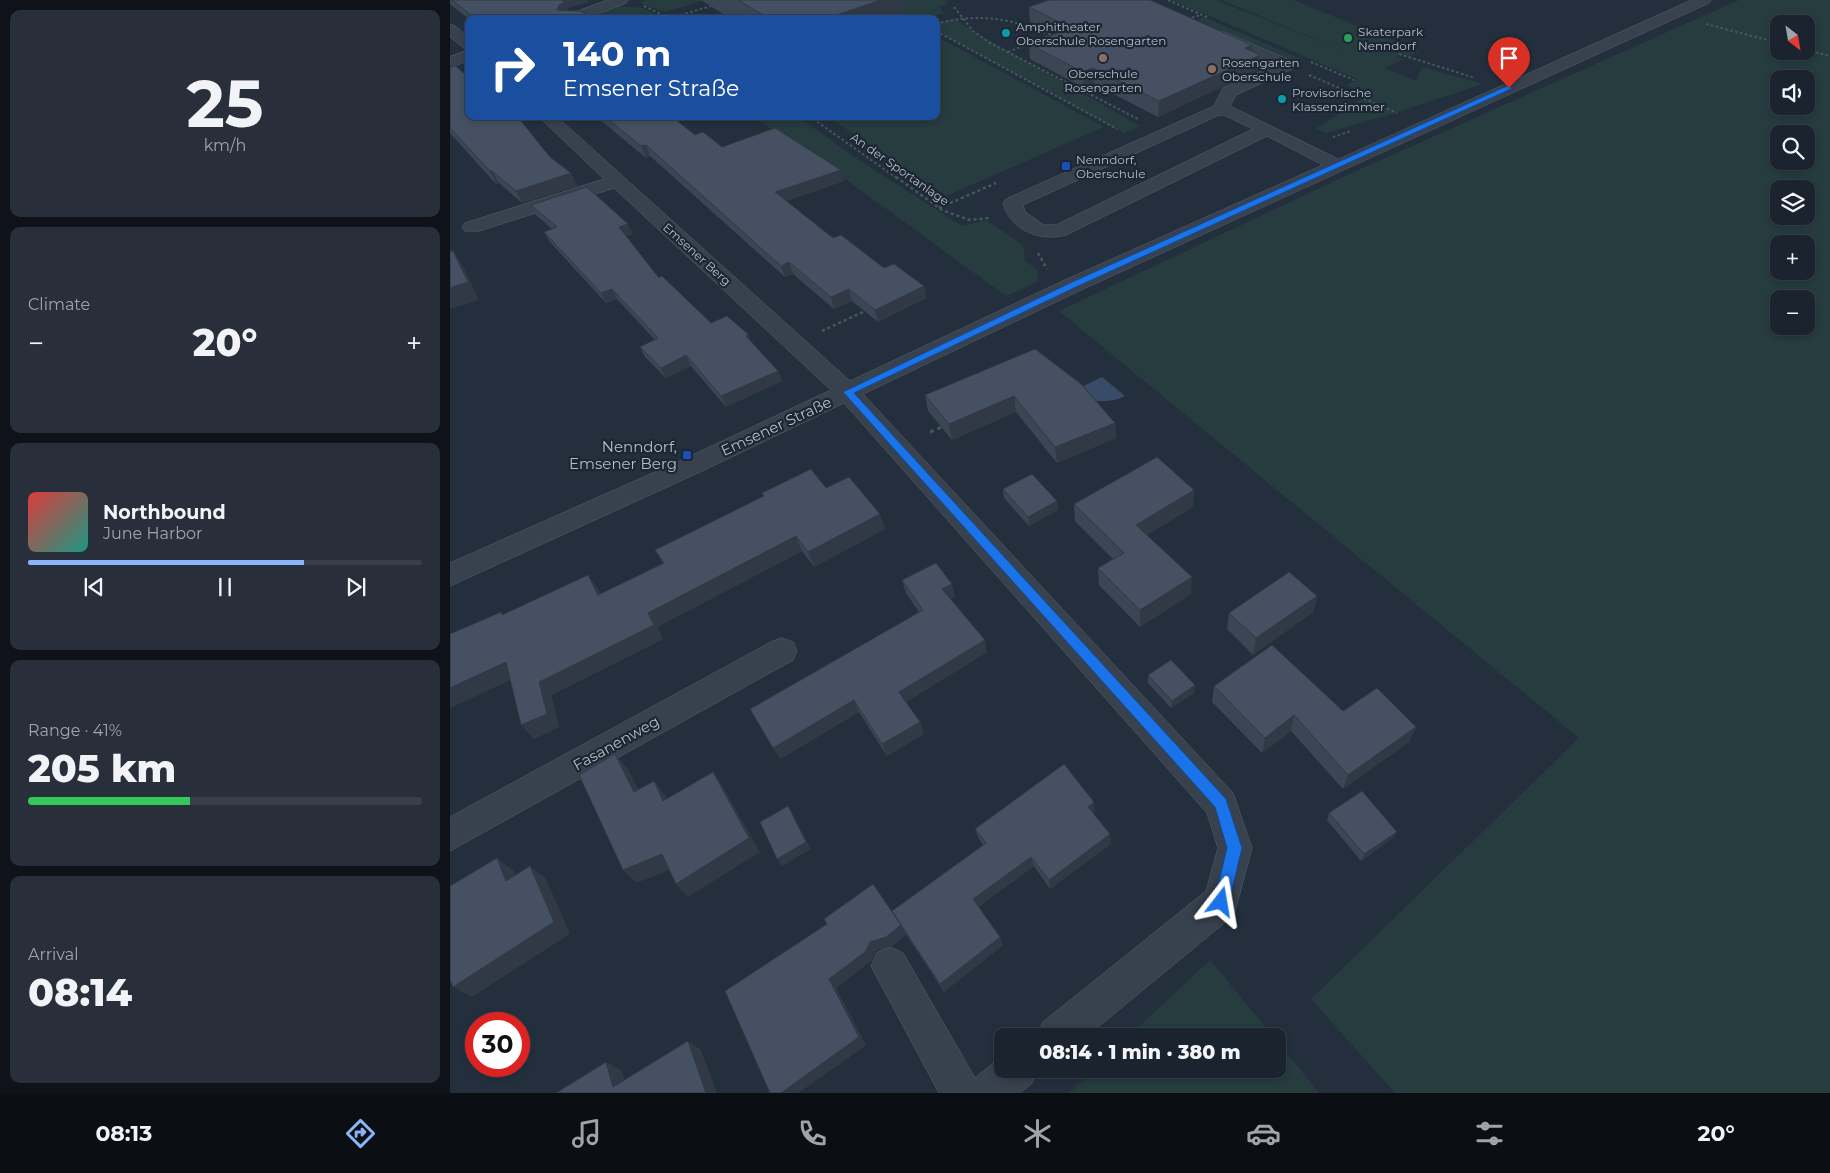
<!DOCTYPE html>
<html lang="en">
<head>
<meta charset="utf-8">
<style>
	:root { --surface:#1b232e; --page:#282f3a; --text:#f1f3f6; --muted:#a0a4aa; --line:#39404a; --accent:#8ab4f8 }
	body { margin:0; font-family:Montserrat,sans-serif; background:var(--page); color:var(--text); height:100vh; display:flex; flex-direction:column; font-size:19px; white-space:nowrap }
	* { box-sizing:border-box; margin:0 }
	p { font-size:16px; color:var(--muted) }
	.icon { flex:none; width:28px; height:28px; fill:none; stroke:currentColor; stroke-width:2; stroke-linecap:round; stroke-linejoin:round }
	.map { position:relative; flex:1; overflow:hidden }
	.details { display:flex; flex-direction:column; gap:10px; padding:10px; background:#0f1319; width:450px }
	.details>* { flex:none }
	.hud { position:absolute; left:15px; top:15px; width:475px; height:105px; border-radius:10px; box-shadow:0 2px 8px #0003,0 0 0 1px var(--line); background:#1a4fa0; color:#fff; overflow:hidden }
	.needle { width:32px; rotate:149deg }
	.buttons { position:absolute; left:1320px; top:15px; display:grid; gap:10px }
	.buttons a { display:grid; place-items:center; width:45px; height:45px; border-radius:10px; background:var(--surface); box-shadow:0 2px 8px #0003,0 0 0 1px var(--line); font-size:25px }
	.speed { position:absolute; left:15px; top:1012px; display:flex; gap:10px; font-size:25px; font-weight:700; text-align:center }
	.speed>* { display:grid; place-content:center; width:65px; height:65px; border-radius:50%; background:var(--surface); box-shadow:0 2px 8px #0003,0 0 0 1px var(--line); line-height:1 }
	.speed .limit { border:8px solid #d22; background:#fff; color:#111 }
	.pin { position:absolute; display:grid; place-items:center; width:42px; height:42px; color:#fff; margin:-51px -21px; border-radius:50% 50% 50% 0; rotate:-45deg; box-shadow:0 0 5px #0007 }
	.pin .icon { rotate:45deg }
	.me { position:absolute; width:55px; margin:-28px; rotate:14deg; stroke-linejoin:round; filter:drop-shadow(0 0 4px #0008) }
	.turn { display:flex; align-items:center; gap:18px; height:105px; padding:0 15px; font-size:22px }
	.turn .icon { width:65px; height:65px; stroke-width:2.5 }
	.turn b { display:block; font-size:35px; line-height:42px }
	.big { font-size:38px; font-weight:800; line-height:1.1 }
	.details .tile { flex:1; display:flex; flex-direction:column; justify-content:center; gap:8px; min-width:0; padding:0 18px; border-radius:10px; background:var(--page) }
	.details .dial { align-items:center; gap:0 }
	.dial b { font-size:65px; line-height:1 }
	.song { display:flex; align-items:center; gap:15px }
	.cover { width:60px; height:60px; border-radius:8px; background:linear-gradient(135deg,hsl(0 70% 55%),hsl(170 70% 35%)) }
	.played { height:5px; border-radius:2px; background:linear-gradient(90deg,var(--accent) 70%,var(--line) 70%) }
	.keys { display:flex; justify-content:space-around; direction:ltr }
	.heat { display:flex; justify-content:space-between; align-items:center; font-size:28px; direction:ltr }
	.charge { height:8px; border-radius:4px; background:linear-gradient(90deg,#34c759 41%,var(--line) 0) }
	.trip { position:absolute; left:544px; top:1028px; width:292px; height:50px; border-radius:10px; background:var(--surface); box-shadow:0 2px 8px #0003,0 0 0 1px var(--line); font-weight:800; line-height:50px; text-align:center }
	.tab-bar { display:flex; height:80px; justify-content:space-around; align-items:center; background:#0b0e12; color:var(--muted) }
	.tab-bar .icon { width:35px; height:35px }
	.tab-bar .selected { color:var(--accent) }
	.tab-bar b { font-size:22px; color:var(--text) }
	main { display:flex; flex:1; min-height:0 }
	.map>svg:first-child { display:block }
	.green { fill:#263c3f; fill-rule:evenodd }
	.water { fill:#394c67 }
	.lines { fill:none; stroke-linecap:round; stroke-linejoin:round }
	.minor-casing { stroke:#565f6c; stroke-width:1 }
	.path-far2 { stroke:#44595c; stroke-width:2; stroke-dasharray:2.5 2.5; stroke-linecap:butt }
	.path-far1 { stroke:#44595c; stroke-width:2.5; stroke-dasharray:3 3; stroke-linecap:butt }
	.path { stroke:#44595c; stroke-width:3; stroke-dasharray:4 4; stroke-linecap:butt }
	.minor { fill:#38414e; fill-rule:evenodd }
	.wall { fill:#3b4654 }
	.shaded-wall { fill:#303945 }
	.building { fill:#455162; stroke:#303945 }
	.route { fill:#1a73e8; stroke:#114b97 }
	.culture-dot { fill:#0f9aa8; stroke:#1d2633; stroke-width:2 }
	.leisure-dot { fill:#2e9e5b; stroke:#1d2633; stroke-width:2 }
	.education-dot { fill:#8d6e63; stroke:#1d2633; stroke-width:2 }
	.transit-dot { fill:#1a4fb4; stroke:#1d2633; stroke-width:2 }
	.labels { text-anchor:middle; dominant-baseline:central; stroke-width:4.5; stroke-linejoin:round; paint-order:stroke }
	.far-poi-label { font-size:12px; fill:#b4bcc9; stroke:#1d2633; text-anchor:start }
	.far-street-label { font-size:12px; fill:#b4bcc9; stroke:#1d2633 }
	.street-label { font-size:15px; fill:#b4bcc9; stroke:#1d2633 }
	.poi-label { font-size:15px; fill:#b4bcc9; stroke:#1d2633; text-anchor:end }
</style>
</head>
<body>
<main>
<section class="details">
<div class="tile dial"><b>25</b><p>km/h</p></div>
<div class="tile"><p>Climate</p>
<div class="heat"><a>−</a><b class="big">20°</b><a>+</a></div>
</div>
<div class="tile">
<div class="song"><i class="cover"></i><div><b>Northbound</b><p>June Harbor</p></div></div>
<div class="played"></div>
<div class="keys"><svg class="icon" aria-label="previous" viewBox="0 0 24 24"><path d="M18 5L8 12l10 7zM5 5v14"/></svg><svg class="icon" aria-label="pause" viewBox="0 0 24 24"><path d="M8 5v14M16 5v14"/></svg><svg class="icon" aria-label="next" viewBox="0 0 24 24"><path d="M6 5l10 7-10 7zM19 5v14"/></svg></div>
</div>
<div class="tile"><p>Range · 41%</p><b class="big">205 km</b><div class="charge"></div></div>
<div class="tile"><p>Arrival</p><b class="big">08:14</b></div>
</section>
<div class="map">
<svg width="1380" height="1093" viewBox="0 0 1380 1093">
	<rect width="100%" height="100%" fill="#242f3e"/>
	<path class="green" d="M 196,0 L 255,0 L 214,12 L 190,3 Z
		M 414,0 L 497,0 L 497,5 L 489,6 L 494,13 C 456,25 447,17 414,0 Z
		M 722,0 L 766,0 L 904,55 L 771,0 L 843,0 L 969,51 L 959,56 L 950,53 L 946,56 L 953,59 L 935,68 L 966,81 L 972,67 L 1033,84 L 939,115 L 876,133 L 865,129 L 918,95 L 897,85 L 907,79 Z
		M 1289,0 L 1380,0 L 1380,1093 L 945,1093 L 861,999 L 1129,738 L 609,311 L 895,176 ZM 1329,24 L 1356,24 L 1356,51 L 1329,51 ZM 1329,79 L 1356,79 L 1356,106 L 1329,106 ZM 1329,134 L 1356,134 L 1356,161 L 1329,161 ZM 1329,189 L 1356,189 L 1356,216 L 1329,216 ZM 1329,244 L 1356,244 L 1356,271 L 1329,271 ZM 1329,299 L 1356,299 L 1356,326 L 1329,326 Z
		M 167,6 L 193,8 L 216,19 L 164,19 L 152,12 Z
		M 754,17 L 849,58 L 841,62 L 747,20 Z
		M 504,18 L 523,31 L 690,126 L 674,133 L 486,31 L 486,24 Z
		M 486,36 L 654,127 L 496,196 L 377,116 L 486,116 Z
		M 303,116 L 347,116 L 406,158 L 512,226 L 536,220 L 573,245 L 575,260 L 588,271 L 587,282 L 556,296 L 398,181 Z
		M 760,960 L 823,1036 L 679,1036 Z
		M 828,1042 L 869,1093 L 619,1093 L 645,1069 L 828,1069 Z"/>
	<path class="water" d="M 652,377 L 675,396 C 657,406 635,399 615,395 Z"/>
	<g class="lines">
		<defs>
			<path id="minor" d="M 158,0 L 178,0 L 176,3 L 134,19 L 113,19 L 115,16 Z
				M 1242,0 L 1261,0 L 1259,3 L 631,290 L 413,394 L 783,793 L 802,848 L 784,915 L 637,1036 L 587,1036 L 593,1022 L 756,891 L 768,848 L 757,813 L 394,403 L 250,472 L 0,586 L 0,563 L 232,460 L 381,390 L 164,188 L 29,231 L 15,231 L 12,227 L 15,223 L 154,179 L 88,116 L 106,116 L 400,381 L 615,280 L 873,165 L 817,136 L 616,235 C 590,242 560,230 553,203 L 556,199 L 764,106 L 773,88 L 825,65 L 764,38 L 761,35 L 764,32 L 774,32 L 844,62 L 846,65 L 844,68 L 786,95 L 780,106 L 888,159 ZM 774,115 L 803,129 L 606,225 L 594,225 L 575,212 L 573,205 L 767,116 Z
				M 0,24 L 5,26 L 19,37 L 19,50 L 14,48 L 0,37 Z
				M 19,50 L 19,61 L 0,67 L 0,57 Z
				M 332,638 L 343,642 L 347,651 L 343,660 L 0,851 L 0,817 L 321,642 Z
				M 440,947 L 453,953 L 525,1078 L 552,1056 L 552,1069 L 588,1069 L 582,1083 L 570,1093 L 489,1093 L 421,966 L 427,953 Z"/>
		</defs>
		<use href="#minor" class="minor-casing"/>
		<path class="path-far2" d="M 718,0 L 757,17
			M 194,6 L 221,19
			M 504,7 L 523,31 L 540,43 L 690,120
			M 221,18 L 261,6
			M 737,19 L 751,15
			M 486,24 C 530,12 565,19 606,37
			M 1256,24 L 1329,43
			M 486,31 L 667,129
			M 1356,50 L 1380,56
			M 558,52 L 601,35
			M 949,54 L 1025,78
			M 861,62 L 904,80
			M 859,75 L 947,113
			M 359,116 L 448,179
			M 883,137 L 901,131"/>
		<path class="path-far1" d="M 446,177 L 492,210 L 519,220 L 539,218
			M 489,208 L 546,183
			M 588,253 L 597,269
			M 372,331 L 415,311"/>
		<path class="path" d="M 480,432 L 492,427"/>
		<use href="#minor" class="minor"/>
	</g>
	<path class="wall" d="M 0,0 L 137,0 L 138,2 L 117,8 L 118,10 L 146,19 L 19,19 L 0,4 Z
		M 251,0 L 452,0 L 455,19 L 281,19 Z
		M 579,7 L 802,51 L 808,70 L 708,117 L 644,84 L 634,88 L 580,59 L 579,44 L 605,34 L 580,22 Z
		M 0,67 L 100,157 L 121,173 L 127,186 L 72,203 L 49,183 L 46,184 L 0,133 Z
		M 147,116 L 221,116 L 245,135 L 272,147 L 394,181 L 336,201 L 383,238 L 434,268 L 474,286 L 476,298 L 428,322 L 402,301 L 384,309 L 343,274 L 335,277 L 200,156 L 196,158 L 148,118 Z
		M 81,205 L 183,234 L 176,236 L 209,278 L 261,323 L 298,334 L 301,342 L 328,371 L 332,381 L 276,407 L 241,366 L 216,378 L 195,357 L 190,347 L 205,340 L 167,299 L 156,303 L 100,242 L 94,232 L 102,229 L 86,215 Z
		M 585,349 L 665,423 L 666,438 L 607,463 L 566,412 L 502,440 L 478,411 L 475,395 Z
		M 376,488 L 435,529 L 364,567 L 352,551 L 207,627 L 213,639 L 101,695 L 109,727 L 84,739 L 51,612 L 53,615 L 149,590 L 150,594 L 213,564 L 205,550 L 314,496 L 312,493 Z
		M 553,489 L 607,501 L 608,510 L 579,526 L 554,498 Z
		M 744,490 L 743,507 L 697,535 L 741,594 L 690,627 L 649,585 L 648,568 L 663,559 L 625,521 L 624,504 Z
		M 452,580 L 505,597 L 501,599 L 537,652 L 456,702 L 470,722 L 474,734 L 437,756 L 409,712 L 330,759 L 469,612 L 456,593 Z
		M 867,596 L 863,612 L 803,655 L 777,629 L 779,613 Z
		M 698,675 L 745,685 L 744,693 L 721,708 L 698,683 Z
		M 764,686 L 893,711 L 966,727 L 959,742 L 893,789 L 841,731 L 812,753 L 762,702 Z
		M 645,812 L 644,814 L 661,844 L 600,889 L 584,866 L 528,907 L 550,937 L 553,945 L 494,992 L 454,931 L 456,935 L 442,946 L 426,951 L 421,961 L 386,988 L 416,1045 L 348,1093 L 320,1093 L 275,991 L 445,916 L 533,845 L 529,839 L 525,829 Z
		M 879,813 L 943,838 L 911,861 L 877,820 Z"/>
	<path class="shaded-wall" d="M 109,0 L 137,0 L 138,2 L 117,8 L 119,12 L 107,10 Z
		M 431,0 L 452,0 L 455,19 L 374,19 Z
		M 802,45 L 801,59 L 810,55 L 808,70 L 708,117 L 709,101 L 795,48 Z
		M 643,68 L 644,84 L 634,88 L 633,72 Z
		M 196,145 L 200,156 L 196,158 L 191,146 Z
		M 391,170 L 394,181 L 328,204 L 325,192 Z
		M 40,171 L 42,171 L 49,183 L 46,184 Z
		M 121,173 L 127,186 L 72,203 L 66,191 Z
		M 178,224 L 183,234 L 174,237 L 169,227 Z
		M 3,251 L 14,268 L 29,300 L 0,309 L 0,288 Z
		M 339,262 L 343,274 L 335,277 L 331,266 Z
		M 474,286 L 476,298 L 428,322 L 425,310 Z
		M 162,289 L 167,299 L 156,303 L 151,293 Z
		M 399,289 L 402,301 L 384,309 L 381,297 Z
		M 298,334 L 302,345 L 296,336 Z
		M 236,355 L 241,366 L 216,378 L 211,368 Z
		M 328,371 L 332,381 L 276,407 L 271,396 Z
		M 564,396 L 566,412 L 502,440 L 499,424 Z
		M 665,423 L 666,438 L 607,463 L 605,447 Z
		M 744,490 L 743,507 L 686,542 L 686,525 Z
		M 607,501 L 608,510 L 579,526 L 578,517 Z
		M 430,514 L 435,529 L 364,567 L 358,552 Z
		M 346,536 L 352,551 L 207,627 L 213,639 L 101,695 L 109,727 L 84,739 L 71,725 L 89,682 L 198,613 Z
		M 138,575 L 149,590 L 158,609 L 148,595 Z
		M 742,577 L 741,594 L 690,627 L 690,610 Z
		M 502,584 L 505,597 L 496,602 L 492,589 Z
		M 867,596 L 863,612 L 803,655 L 806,638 Z
		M 535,640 L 537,652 L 454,703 L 449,692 Z
		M 56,662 L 69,676 L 0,708 L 0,688 Z
		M 745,685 L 744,693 L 721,708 L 722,701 Z
		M 404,700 L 409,712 L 330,759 L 323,748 Z
		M 844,715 L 841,731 L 812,753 L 815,738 Z
		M 470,722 L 474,734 L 437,756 L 432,744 Z
		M 966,727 L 959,742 L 893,789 L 898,775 Z
		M 165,754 L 178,769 L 197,807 L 184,792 Z
		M 263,772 L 273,787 L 310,852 L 238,897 L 226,884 Z
		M 204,781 L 216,796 L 226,815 L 213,801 Z
		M 644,802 L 645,812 L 639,817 L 638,807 Z
		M 338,806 L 342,813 L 361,849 L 332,866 L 327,859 Z
		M 947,832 L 943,838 L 911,861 L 914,854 Z
		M 660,834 L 661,844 L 600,889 L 599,880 Z
		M 212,854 L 225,868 L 186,883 L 173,870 Z
		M 581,857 L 584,866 L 526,909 L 523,899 Z
		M 47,858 L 64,871 L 73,893 L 56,881 Z
		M 80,866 L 96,879 L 120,934 L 22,997 L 3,987 Z
		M 451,925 L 456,935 L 442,946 L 426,951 L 421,961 L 386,988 L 416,1045 L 348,1093 L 331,1093 L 379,979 L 420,942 Z
		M 550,937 L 553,945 L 494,992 L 490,984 Z
		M 238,1041 L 251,1050 L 267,1093 L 256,1093 Z
		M 156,1062 L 172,1071 L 178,1093 L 163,1087 Z"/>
	<path class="building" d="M 2,0 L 111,0 L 115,2 L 109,5 L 107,10 L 130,11 L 146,19 L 26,19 Z
		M 288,0 L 431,0 L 374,19 L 320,19 Z
		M 599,0 L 700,0 L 802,45 L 795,48 L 810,55 L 709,101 L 643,68 L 633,72 L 579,44 L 622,28 L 579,7 Z
		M 6,66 L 19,78 L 19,116 L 67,116 L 100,157 L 121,173 L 66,191 L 42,171 L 40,171 L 0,128 L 0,67 Z
		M 154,116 L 221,116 L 245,135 L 253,132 L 272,147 L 325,128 L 391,170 L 325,192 L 383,238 L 391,235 L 434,268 L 444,264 L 474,286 L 425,310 L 399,289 L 381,297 L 339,262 L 331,266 L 196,145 L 191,146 Z
		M 137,187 L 178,224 L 169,227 L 209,278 L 212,276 L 261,323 L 277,316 L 298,334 L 296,336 L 328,371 L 271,396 L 236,355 L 211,368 L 190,347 L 208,338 L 162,289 L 151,293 L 94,232 L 107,227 L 81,205 Z
		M 0,251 L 3,251 L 18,282 L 0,288 Z
		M 585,349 L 631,384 L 665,423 L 605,447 L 564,396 L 499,424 L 475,395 Z
		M 707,457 L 744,490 L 686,525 L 742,577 L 690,610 L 648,568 L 674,553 L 624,504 Z
		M 361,469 L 376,488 L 399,477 L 430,514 L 358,552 L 346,536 L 198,613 L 204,625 L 89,682 L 97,714 L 71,725 L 56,662 L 0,688 L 0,634 L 51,612 L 52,615 L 138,575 L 148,595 L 214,563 L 205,550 L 314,496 L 312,493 Z
		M 582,474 L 607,501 L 578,517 L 553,489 Z
		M 486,563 L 502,584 L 492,589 L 535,640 L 449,692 L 470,722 L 432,744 L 404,700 L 323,748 L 300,709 L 473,610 L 452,580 Z
		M 839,572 L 867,596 L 806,638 L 779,613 Z
		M 822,645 L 893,711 L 927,688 L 966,727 L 898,775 L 844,715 L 815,738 L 764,686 Z
		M 721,660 L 745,685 L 722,701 L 698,675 Z
		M 165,754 L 184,792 L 204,781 L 213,801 L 263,772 L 299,838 L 226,884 L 212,854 L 173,870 L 129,775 Z
		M 614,764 L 644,802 L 638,807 L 660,834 L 599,880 L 581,857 L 523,899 L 550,937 L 490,984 L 442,911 L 536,843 L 525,829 Z
		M 912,791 L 947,832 L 914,854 L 879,813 Z
		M 338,806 L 356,842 L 327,859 L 310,822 Z
		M 47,858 L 56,881 L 80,866 L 104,922 L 3,987 L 0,979 L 0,886 Z
		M 423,884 L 451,925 L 436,937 L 420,942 L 415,952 L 379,979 L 409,1037 L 331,1093 L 320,1093 L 275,991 L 377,924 L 374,919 Z
		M 238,1041 L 256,1093 L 106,1093 L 156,1062 L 163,1087 Z"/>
	<path class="route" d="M 1057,86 L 1063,88 L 626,287 L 404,393 L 776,799 L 792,848 L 779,902 L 777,907 L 771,909 L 766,907 L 764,902 L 777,848 L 765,807 L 393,392 L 620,283 Z"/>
	<g class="culture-dot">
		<circle cx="556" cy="33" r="5"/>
		<circle cx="832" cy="99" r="5"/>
	</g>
	<circle class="leisure-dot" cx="898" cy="38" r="5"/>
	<g class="education-dot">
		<circle cx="653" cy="58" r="5"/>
		<circle cx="762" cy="69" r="5"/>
	</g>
	<g class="transit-dot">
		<rect x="611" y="161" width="10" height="10" rx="2.5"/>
		<rect x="232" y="450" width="10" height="10" rx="2.5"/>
	</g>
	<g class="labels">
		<g class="far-poi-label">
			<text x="566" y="26">Amphitheater<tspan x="566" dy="14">Oberschule Rosengarten</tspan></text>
			<text x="908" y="31">Skaterpark<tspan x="908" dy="14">Nenndorf</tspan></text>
			<text x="772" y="62">Rosengarten<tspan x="772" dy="14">Oberschule</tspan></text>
			<text x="653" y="73" text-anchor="middle">Oberschule<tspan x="653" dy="14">Rosengarten</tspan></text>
			<text x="842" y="92">Provisorische<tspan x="842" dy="14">Klassenzimmer</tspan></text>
			<text x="626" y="159">Nenndorf,<tspan x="626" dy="14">Oberschule</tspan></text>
		</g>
		<g class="far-street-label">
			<text transform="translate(450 169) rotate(35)">An der Sportanlage</text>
			<text transform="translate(247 254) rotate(42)">Emsener Berg</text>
		</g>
		<g class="street-label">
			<text transform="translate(326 426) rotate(-25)">Emsener Straße</text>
			<text transform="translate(166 743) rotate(-29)">Fasanenweg</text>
		</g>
		<g class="poi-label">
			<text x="227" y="446">Nenndorf,<tspan x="227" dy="17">Emsener Berg</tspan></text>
		</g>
	</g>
</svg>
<div class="buttons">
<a><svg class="needle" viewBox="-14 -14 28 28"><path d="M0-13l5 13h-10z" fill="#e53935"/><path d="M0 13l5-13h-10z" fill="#a0a4aa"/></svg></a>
<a><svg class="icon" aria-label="sound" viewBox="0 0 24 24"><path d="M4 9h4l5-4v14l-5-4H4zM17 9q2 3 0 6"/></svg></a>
<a><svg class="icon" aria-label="search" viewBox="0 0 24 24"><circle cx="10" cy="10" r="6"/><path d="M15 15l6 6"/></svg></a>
<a><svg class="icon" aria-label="layers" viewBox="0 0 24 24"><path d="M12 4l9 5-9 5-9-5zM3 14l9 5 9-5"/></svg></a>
<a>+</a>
<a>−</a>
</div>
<div class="speed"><div class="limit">30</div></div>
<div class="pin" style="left:1059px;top:88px;background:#d93025"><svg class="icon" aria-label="arrive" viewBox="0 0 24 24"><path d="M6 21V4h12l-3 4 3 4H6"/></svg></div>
<svg class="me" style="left:771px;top:902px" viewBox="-20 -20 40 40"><path d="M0-17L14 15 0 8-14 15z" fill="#1a73e8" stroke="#fff" stroke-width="4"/></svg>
<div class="trip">08:14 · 1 min · 380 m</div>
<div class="hud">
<div class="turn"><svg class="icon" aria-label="right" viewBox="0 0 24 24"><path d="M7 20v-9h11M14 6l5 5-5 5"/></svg><div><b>140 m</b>Emsener Straße</div></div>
</div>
</div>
</main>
<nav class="tab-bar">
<b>08:13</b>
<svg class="icon selected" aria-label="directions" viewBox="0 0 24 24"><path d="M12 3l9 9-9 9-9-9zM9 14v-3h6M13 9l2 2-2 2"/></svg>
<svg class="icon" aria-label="music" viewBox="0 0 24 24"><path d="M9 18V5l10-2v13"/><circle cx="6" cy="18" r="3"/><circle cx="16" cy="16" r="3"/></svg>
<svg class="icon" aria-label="phone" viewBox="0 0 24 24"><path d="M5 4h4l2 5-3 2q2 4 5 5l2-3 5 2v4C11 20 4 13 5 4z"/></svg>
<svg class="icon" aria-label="climate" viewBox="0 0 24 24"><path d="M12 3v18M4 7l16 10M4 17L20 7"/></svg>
<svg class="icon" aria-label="car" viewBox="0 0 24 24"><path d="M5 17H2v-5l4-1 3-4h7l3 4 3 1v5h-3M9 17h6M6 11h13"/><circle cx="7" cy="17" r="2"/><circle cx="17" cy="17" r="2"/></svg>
<svg class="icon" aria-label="filters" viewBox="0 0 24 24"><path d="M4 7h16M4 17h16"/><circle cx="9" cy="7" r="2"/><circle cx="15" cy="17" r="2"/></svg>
<b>20°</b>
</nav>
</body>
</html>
